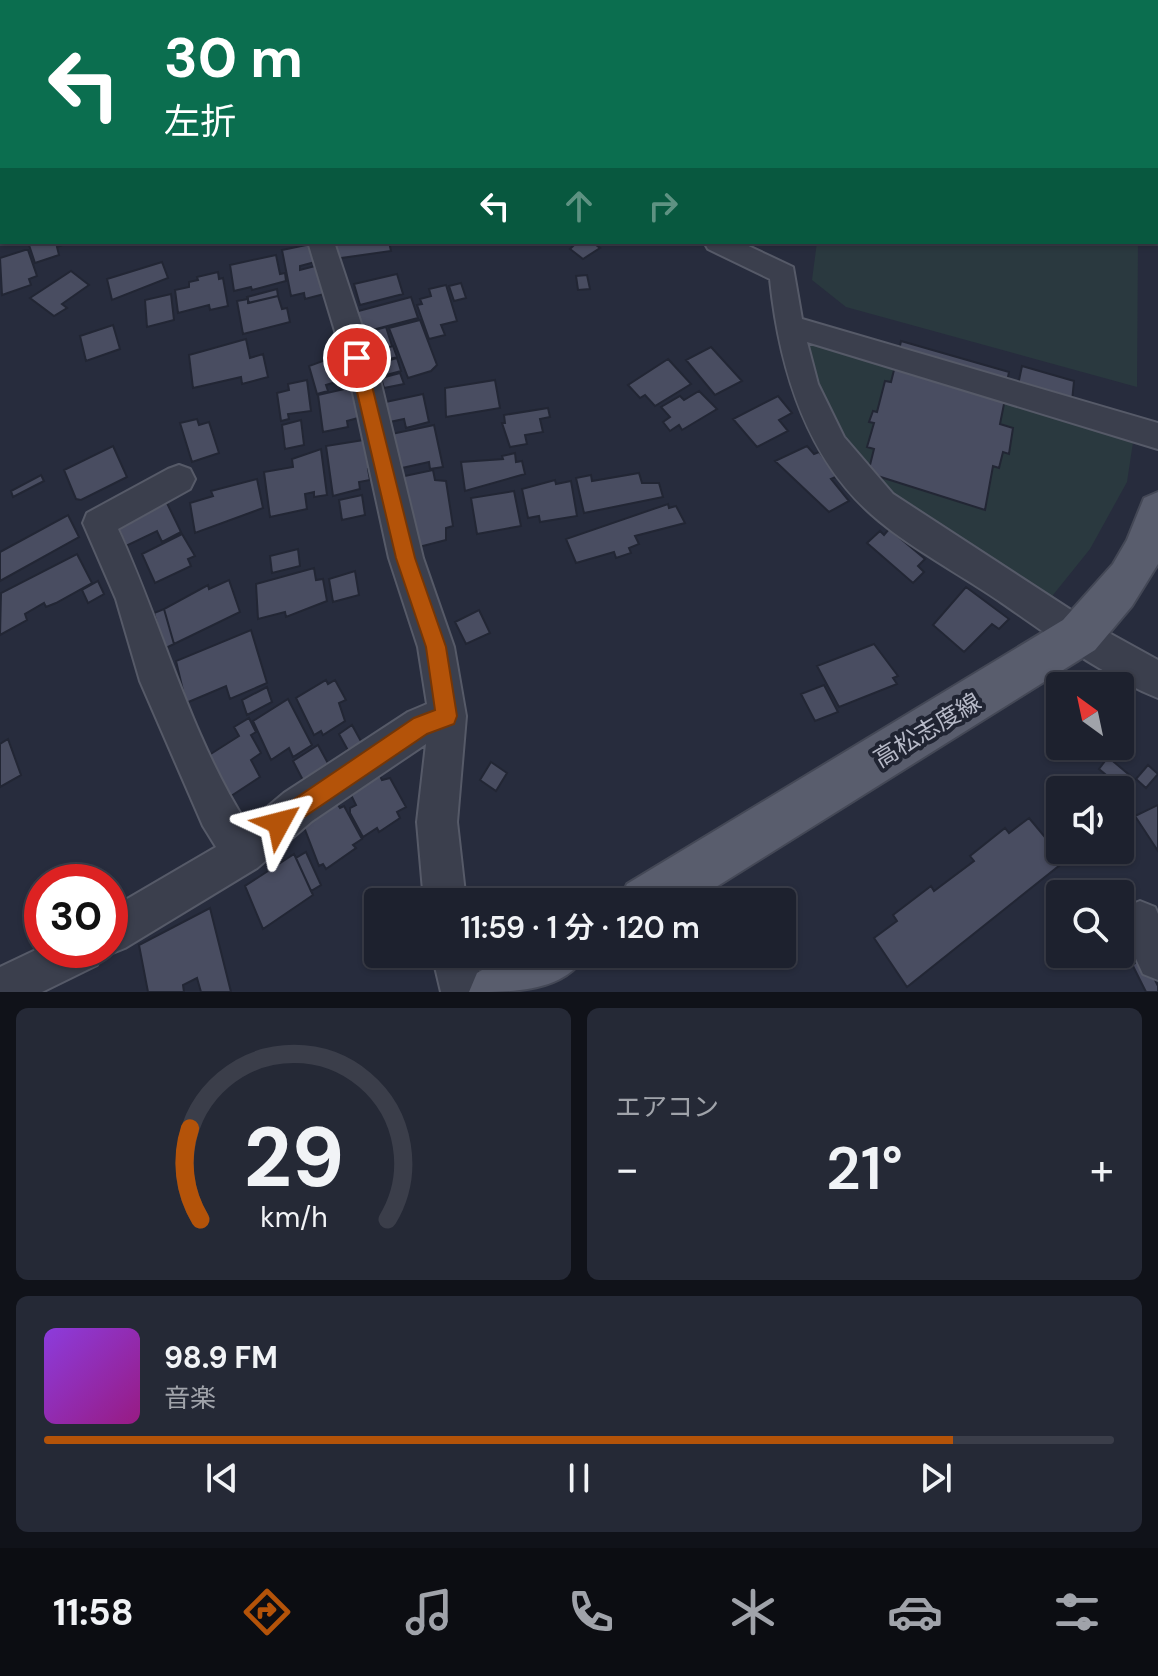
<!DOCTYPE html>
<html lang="ja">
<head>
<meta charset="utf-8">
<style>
	:root { --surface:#1d212e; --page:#252936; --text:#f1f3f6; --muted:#a0a3aa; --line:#3b3e4a; --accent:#b45309 }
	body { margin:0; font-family:"DM Sans","Noto Sans JP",sans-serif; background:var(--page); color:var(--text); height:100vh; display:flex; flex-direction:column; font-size:30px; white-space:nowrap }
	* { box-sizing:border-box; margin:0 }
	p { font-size:26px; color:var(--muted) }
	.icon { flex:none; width:44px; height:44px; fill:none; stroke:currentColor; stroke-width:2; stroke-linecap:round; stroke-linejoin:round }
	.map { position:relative; height:992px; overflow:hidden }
	.details { display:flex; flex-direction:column; gap:16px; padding:16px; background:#101219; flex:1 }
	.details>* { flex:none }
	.hud { position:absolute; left:0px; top:0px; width:1158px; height:244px; box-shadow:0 2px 6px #0004,0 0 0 2px var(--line); background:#0b6e4f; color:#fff; overflow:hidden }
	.needle { width:52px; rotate:327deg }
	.buttons { position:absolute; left:1046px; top:672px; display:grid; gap:16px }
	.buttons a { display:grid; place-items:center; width:88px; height:88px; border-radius:8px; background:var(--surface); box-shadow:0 2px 6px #0004,0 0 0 2px var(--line); font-size:40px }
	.speed { position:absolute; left:24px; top:864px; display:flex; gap:16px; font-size:40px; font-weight:700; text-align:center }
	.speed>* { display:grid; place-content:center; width:104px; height:104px; border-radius:50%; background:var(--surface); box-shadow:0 2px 6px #0004,0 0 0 2px var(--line); line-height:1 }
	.speed .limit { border:12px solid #d22; background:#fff; color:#111 }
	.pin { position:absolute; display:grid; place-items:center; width:68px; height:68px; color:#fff; margin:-34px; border:4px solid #fff; border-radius:50%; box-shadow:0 2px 8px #0007 }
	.me { position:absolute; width:88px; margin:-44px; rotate:52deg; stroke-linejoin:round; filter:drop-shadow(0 0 6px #0008) }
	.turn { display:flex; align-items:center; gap:28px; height:168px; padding:0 32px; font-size:36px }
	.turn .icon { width:104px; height:104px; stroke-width:2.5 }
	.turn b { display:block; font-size:56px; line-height:68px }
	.lanes { display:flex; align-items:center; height:76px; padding:0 32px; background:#0003; justify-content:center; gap:40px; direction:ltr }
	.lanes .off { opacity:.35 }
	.big { font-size:60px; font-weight:600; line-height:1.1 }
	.details .tile { flex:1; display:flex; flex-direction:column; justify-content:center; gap:12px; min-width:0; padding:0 28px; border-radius:12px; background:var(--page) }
	.details .dial { align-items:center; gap:0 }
	.dial svg { height:208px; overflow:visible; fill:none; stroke:var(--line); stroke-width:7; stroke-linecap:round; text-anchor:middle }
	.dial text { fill:var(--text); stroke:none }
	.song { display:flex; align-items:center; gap:24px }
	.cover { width:96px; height:96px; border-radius:12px; background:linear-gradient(135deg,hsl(270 70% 55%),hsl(310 70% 35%)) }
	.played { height:8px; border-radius:4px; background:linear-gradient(90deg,var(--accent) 85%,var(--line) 85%) }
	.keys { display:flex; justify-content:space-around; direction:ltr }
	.heat { display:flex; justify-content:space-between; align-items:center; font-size:44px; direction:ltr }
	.details .tiles { flex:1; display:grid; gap:16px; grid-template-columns:1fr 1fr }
	.tile:last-child { grid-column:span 2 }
	.trip { position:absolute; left:364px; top:888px; width:432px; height:80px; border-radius:8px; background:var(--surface); box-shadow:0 2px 6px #0004,0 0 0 2px var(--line); font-weight:600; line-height:80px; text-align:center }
	.tab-bar { display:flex; height:128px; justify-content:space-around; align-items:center; background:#0c0d12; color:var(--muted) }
	.tab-bar .icon { width:56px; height:56px }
	.tab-bar .selected { color:var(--accent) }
	.tab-bar b { font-size:36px; color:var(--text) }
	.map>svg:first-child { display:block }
	.green { fill:#2a393f }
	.building { fill:#494d61; stroke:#222634; stroke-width:2 }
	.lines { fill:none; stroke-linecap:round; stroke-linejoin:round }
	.minor-casing { stroke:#565a68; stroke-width:4 }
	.major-casing { stroke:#444856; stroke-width:4 }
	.minor { fill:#3b3f4d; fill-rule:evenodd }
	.major { fill:#595d6d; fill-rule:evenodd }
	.route { fill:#b45309; stroke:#753606; stroke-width:2 }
	.labels { text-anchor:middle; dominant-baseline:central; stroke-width:8; stroke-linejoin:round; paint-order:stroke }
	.street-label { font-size:24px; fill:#b7bac8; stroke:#202432 }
</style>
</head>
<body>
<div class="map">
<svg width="1158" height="992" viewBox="0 0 1158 992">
	<rect width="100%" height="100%" fill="#272c3d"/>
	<path class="green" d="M 367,0 L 824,0 L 819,2 Z
		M 817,242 L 1138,242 L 1137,387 L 846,307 L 812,280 Z
		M 798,333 L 1135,429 L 1127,482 L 1090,549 L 1049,600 L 904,511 L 831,421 Z"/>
	<path class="building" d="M 28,242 L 71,242 L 57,247 L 59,255 L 35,263 Z
		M 333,242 L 389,242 L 391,251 L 334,259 Z
		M 570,242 L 592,242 L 600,248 L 583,259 L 570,249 L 574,245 Z
		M 311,244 L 315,262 L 300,266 L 300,270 L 319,265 L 328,293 L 305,299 L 304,293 L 291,296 L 282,250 Z
		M 25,250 L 28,250 L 37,276 L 29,279 L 31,285 L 2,295 L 0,258 Z
		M 276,255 L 280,274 L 285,273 L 286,281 L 252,290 L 251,287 L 234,291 L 230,265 Z
		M 162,262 L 168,278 L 112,300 L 107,279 Z
		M 71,271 L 89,285 L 62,304 L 67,308 L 54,316 L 30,298 Z
		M 218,272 L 219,279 L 223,278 L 228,306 L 210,310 L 209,305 L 178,313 L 175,290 L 189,287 L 189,282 L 198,280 L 197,277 Z
		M 397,274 L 403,294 L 360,305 L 354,284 Z
		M 587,275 L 590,289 L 578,290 L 576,276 Z
		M 461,283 L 466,298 L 454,301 L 449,286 Z
		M 446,285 L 457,321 L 441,325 L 445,335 L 429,339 L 417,305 L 422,304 L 420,299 L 431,296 L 429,289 Z
		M 277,289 L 278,296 L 249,303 L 247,297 Z
		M 171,294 L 174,320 L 147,327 L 145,300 Z
		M 278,296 L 282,309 L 287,308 L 290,322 L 243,334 L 237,301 L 248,299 L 248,303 Z
		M 411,297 L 418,318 L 357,334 L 351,313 Z
		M 420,320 L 437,365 L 431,371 L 408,378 L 389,328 Z
		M 113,325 L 120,349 L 86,361 L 80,336 Z
		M 386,327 L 392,346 L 365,353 L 359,334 Z
		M 246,339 L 250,358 L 263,354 L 268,377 L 242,384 L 241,377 L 193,388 L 189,355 Z
		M 901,341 L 1009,372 L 1006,387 L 898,355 Z
		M 393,346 L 397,357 L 370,365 L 367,353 Z
		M 711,347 L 742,381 L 715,395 L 686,360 Z
		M 347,352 L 353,377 L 326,385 L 328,391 L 317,394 L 309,366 Z
		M 397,358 L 401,371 L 372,379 L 368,366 Z
		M 668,359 L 691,384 L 655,406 L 645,395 L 640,398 L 628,385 Z
		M 896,362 L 1006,394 L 1000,424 L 1013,428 L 1009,454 L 1003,452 L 999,468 L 993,466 L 985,510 L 868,473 L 874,449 L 867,447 L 874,423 L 869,422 L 873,411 L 877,412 L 885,381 L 891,382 Z
		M 1022,366 L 1074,381 L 1072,401 L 1018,385 Z
		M 400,373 L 404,384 L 384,388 L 381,378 Z
		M 307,380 L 311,411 L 288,414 L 289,419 L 281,421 L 277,393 L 289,390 L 288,384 Z
		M 495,380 L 500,408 L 446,417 L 445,388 Z
		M 353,387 L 358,418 L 347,421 L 348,427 L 323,432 L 318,395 Z
		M 699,391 L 717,409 L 682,430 L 679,425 L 670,431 L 663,422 L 670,417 L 661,407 L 680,396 L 684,400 Z
		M 423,394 L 429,422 L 406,428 L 404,419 L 385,423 L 381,403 Z
		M 778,396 L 792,413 L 779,420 L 788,431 L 757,447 L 733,419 Z
		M 548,408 L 550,417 L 540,419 L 543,432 L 525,435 L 527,444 L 510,447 L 502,423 L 505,423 L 504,415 Z
		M 197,419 L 199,425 L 209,422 L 219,453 L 192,462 L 180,423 Z
		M 301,420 L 304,445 L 285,449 L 282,425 Z
		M 434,425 L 443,467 L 430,469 L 429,462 L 393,470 L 387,435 Z
		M 370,439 L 374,467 L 368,469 L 370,480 L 359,482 L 360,489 L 333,496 L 326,446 Z
		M 113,446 L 127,477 L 81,500 L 76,499 L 64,470 Z
		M 807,446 L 814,454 L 819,452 L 838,476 L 831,479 L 849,501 L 829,512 L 775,461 Z
		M 321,449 L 327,495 L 314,497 L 314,492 L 305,494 L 307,509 L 270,517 L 264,472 L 293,467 L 292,459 Z
		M 515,453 L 516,462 L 522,461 L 525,474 L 465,491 L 461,462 L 503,459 L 502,456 Z
		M 433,470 L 435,480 L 446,481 L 453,526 L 446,528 L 446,540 L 415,548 L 400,477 Z
		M 639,473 L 642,483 L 659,483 L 663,497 L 584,513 L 576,478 L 591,475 L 592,481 Z
		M 41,475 L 44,481 L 13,497 L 11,491 Z
		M 257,479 L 263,508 L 195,533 L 190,503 L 213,496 L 211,491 Z
		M 555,480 L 556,484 L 571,481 L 577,516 L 540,522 L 539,516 L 528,518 L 522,489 Z
		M 514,491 L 521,526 L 477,534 L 471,498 Z
		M 362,495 L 365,515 L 342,520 L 339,500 Z
		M 164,497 L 181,532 L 162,542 L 157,531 L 126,546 L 115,521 Z
		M 668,504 L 669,508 L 676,506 L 685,523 L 635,536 L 639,544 L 629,548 L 631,553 L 616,558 L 614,552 L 576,563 L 566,539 Z
		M 68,515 L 79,537 L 0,581 L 0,552 Z
		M 889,529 L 925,559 L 918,566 L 924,572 L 913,583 L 867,543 L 880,531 L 884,535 Z
		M 182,534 L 195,556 L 188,559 L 191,566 L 155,583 L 142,554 Z
		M 298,549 L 300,566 L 272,573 L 270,556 Z
		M 77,554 L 92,583 L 56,603 L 46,607 L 44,603 L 25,614 L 27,620 L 0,635 L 1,593 Z
		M 314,568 L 316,580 L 323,579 L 327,601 L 286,617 L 285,612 L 258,619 L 256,584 Z
		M 355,571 L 359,595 L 333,602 L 329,579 Z
		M 229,580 L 240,612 L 174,644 L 164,609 L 208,585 L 209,589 Z
		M 98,581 L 104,594 L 88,603 L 82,590 Z
		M 966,587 L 1009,619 L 999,629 L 992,624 L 964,652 L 933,625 Z
		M 164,609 L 174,644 L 164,649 L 154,613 Z
		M 479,610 L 490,633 L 466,644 L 455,622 Z
		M 251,630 L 267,683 L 230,699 L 226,686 L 186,703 L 176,661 Z
		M 874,644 L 898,676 L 893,678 L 897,684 L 839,707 L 817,666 Z
		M 326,680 L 328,684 L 335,680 L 346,700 L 339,703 L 345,721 L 323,735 L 321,731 L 314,735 L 296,698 Z
		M 824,685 L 838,712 L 815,721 L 801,694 Z
		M 267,687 L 272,702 L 247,715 L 242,700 Z
		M 288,699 L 312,745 L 293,757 L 289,748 L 271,760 L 253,721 Z
		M 249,718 L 256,732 L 251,735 L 261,753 L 251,760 L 260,777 L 228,798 L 206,757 L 239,736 L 234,727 Z
		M 352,725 L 363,745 L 350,754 L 339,734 Z
		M 8,739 L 21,775 L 0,787 L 0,744 Z
		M 318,745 L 330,767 L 305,784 L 293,761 Z
		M 1108,757 L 1133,778 L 1128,785 L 1121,779 L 1117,784 L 1099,769 Z
		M 491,762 L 507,773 L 496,791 L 480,780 Z
		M 1148,765 L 1158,774 L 1146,788 L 1136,779 Z
		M 379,774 L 382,780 L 390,778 L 406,807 L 397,812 L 400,818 L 379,832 L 377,828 L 363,837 L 350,813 L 350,808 L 356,805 L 350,793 Z
		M 336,802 L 340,808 L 344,806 L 362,839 L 353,845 L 356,848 L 326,869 L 323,864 L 319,866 L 304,827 Z
		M 1158,805 L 1158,851 L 1135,816 Z
		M 1029,818 L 1065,861 L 907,987 L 874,938 L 897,921 L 893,915 L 931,886 L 934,891 L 974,861 L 970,856 L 1005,828 L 1009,833 Z
		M 306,852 L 321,885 L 311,891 L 296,858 Z
		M 294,854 L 313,895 L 263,929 L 245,886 Z
		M 210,908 L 231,992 L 201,992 L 197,978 L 183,985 L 184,992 L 148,992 L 139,945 Z
		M 1145,960 L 1158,986 L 1158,992 L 1146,992 L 1132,964 Z"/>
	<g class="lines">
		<defs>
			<path id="minor" d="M 261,0 L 281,0 L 282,2 L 262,2 Z
				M 2,60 L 2,74 L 0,75 L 0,61 Z
				M 308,242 L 334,242 L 381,384 L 423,558 L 454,647 L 466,716 L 457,822 L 466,902 L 424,902 L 417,822 L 426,744 L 312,821 L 257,868 L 125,948 L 110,954 L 103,951 L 97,965 L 42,992 L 0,992 L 0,967 L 42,947 L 42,950 L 110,950 L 110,909 L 216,847 L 203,826 L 140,681 L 116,599 L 83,523 L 87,513 L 168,469 L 179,465 L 190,469 L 195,479 L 190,489 L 118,529 C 163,627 189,733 247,824 L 284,793 L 408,712 L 427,704 L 418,647 L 389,558 L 351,384 Z
				M 704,242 L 740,242 L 793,267 L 802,319 L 1158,423 L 1158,449 L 807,342 L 818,384 L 844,437 L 893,494 L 1091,623 L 1158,660 L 1158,698 C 1102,675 1051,637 1002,603 C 963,576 905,545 871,514 C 804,454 779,365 770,279 L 708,249 Z
				M 1140,901 L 1155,907 L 1158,914 L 1158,980 L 1143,974 L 1120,924 L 1125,907 Z
				M 432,954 L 474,954 L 485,992 L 441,992 Z"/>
			<path id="major" d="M 1158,492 L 1158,564 L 1132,606 L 1095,650 L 692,902 L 619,902 L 627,884 L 1063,620 L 1113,564 L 1127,540 L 1144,498 Z
				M 509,954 L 586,954 C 565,992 514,992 469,992 L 477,973 Z"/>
		</defs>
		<use href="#minor" class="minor-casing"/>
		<use href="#major" class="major-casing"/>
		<use href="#minor" class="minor"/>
		<use href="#major" class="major"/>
	</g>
	<path class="route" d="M 357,351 L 365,358 L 415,558 L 446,647 L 457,716 L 454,724 L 427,734 L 279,834 L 271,831 L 268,823 L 271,815 L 414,718 L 435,710 L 426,647 L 396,558 L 349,358 Z"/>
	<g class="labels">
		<g class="street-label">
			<text transform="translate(927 730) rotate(-31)">高松志度線</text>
		</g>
	</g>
</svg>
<div class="buttons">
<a><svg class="needle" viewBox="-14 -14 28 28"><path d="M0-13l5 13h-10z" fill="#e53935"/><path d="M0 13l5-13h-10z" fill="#a0a3aa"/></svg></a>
<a><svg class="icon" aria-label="sound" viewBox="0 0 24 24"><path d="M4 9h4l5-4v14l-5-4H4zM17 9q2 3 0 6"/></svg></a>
<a><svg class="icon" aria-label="search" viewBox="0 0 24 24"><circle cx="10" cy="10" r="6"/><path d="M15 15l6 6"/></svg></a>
</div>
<div class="speed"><div class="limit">30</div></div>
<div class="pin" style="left:357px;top:358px;background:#d93025"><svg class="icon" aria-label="arrive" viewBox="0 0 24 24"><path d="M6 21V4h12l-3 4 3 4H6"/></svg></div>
<svg class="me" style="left:279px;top:823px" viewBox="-20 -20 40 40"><path d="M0-17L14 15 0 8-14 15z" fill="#b45309" stroke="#fff" stroke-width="4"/></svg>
<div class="trip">11:59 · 1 分 · 120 m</div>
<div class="hud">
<div class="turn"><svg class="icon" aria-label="left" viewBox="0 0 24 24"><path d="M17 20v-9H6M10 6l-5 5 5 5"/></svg><div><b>30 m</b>左折</div></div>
<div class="lanes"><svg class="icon" aria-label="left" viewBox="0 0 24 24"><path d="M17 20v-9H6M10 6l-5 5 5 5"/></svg><svg class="icon off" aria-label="ahead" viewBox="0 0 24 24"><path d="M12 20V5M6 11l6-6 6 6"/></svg><svg class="icon off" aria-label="right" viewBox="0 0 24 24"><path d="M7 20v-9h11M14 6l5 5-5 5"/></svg></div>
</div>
</div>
<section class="details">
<div class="tiles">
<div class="tile dial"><svg viewBox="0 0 100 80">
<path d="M14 69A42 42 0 1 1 86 69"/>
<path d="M14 69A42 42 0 0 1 10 34" stroke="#b45309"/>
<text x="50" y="56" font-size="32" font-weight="700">29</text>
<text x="50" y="72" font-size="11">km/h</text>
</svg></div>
<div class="tile"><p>エアコン</p>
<div class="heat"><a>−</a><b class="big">21°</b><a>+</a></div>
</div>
<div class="tile">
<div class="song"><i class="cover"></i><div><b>98.9 FM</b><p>音楽</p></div></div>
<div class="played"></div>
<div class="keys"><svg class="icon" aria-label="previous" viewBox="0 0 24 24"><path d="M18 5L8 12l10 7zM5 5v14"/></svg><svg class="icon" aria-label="pause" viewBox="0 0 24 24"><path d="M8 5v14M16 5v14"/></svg><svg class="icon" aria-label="next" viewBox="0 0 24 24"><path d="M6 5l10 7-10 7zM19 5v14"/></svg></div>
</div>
</div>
</section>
<nav class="tab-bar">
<b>11:58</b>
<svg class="icon selected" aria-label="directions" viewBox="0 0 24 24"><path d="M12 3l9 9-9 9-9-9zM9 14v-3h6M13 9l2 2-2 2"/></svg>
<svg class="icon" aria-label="music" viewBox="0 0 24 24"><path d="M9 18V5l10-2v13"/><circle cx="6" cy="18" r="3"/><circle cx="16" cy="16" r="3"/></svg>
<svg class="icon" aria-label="phone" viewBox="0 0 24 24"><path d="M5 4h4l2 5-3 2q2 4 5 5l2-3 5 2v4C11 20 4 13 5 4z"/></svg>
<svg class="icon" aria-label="climate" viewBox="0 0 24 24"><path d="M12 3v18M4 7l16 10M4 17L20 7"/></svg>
<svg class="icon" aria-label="car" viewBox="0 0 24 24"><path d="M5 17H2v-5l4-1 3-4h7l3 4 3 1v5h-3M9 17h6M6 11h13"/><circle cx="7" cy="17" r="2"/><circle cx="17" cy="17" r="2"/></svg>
<svg class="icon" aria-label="filters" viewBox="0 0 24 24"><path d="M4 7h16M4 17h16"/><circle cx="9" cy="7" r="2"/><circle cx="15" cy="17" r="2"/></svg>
</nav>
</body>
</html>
